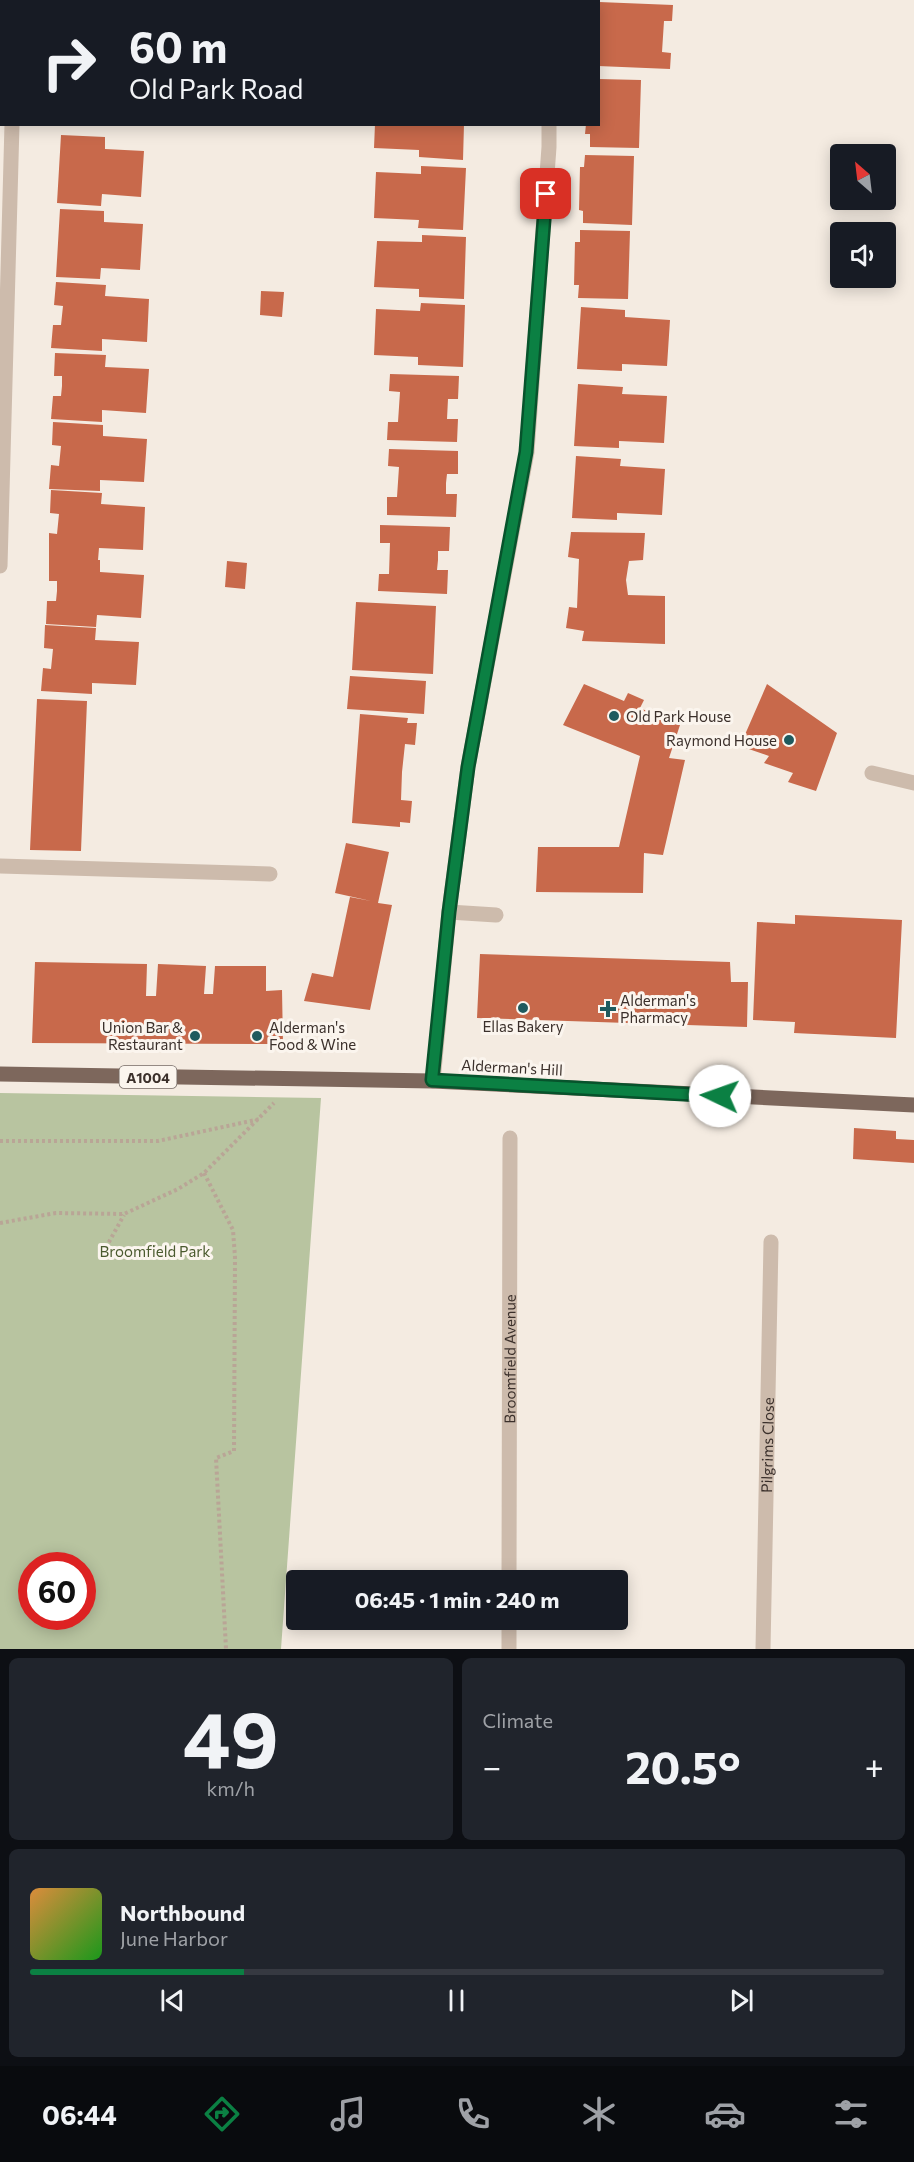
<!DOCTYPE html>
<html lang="en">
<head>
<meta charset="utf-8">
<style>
	:root { --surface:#171b24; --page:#20242c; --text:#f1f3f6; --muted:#9ea1a6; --line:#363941; --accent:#0b8043 }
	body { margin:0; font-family:Commissioner,sans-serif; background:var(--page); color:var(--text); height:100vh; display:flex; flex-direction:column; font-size:22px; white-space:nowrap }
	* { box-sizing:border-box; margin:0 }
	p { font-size:20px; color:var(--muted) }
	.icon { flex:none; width:33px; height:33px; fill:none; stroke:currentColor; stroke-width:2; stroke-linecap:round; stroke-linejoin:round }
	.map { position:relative; height:1649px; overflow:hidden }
	.side { display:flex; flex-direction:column; gap:9px; padding:9px; background:#0d0f14; flex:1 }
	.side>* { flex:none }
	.banner { position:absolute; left:0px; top:0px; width:600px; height:126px; box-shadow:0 3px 15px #0003; background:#171b24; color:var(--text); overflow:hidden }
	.needle { width:39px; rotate:332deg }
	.controls { position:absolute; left:830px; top:144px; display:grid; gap:12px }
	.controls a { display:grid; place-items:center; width:66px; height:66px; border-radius:6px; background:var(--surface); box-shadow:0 3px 15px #0003; font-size:30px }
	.speed { position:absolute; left:18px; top:1552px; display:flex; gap:12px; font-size:30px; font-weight:700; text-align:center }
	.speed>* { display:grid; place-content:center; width:78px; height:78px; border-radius:50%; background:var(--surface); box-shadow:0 3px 15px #0003; line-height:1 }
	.speed .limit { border:9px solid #d22; background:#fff; color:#111 }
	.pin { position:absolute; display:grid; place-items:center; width:51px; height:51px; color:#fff; margin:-26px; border-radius:12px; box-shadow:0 3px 9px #0006 }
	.me { position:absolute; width:66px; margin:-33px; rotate:273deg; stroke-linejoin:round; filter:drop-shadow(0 0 4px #0008) }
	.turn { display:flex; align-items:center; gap:21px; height:126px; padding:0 30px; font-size:27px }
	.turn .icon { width:78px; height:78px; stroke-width:2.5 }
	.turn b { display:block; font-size:42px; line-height:51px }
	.big { font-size:45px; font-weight:700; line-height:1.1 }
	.side .card { flex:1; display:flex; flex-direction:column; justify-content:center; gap:9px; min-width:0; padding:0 21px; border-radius:9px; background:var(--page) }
	.side .dial { align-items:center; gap:0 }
	.dial b { font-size:78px; line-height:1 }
	.song { display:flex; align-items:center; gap:18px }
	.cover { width:72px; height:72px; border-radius:9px; background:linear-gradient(135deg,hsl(30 70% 55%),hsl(120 70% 35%)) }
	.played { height:6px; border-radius:3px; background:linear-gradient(90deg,var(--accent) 25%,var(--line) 25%) }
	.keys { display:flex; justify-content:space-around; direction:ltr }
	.heat { display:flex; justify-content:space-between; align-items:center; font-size:33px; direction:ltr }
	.side .tiles { flex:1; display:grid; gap:9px; grid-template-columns:1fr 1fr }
	.card:last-child { grid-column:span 2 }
	.trip { position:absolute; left:286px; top:1570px; width:342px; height:60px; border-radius:6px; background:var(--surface); box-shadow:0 3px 15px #0003; font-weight:700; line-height:60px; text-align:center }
	.menu { display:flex; height:96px; justify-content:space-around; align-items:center; background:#090b0e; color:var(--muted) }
	.menu .icon { width:42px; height:42px }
	.menu .selected { color:var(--accent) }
	.menu b { font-size:27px; color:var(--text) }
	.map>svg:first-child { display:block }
	.green { fill:#b8c4a0; fill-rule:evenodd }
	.building { fill:#c8694b }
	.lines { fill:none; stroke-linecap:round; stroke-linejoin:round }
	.path { stroke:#b9a596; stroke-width:4; stroke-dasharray:3 3; stroke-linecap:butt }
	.lane { stroke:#cdbbac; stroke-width:15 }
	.street { stroke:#cdbbac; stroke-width:15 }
	.primary { stroke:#7d675c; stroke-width:15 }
	.route-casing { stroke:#07532c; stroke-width:15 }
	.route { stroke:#0b8043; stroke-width:10 }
	.poi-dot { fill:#1f5a5e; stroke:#fbf5ee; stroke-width:2 }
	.labels { text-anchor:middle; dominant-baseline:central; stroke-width:6; stroke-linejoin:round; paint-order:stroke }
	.shield { fill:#fbf5ee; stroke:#756b66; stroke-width:1.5 }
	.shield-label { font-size:14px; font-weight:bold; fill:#3b302b }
	.poi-label { font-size:15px; fill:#3b302b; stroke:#fbf5ee; text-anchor:start }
	.street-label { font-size:15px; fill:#3b302b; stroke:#fbf5ee }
	.park-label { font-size:15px; fill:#4a5a2e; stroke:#fbf5ee }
</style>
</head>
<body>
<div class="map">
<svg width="914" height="1649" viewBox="0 0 914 1649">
	<rect width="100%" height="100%" fill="#f4ebe1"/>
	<path class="green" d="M 0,1093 L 321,1098 L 281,1649 L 0,1649 ZM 32,1566 L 82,1566 L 82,1617 L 32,1617 Z"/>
	<path class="building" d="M 599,2 L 673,5 L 672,21 L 664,21 L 662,52 L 671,53 L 670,69 L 598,66 Z
		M 598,79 L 641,80 L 639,148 L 590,147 L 590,134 L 585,134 L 586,124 L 598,124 Z
		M 375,124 L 464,124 L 463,160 L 419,157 L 419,150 L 374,148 Z
		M 61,135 L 105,137 L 105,149 L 144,151 L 141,197 L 102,194 L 101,206 L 57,203 Z
		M 585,155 L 634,156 L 632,225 L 583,223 L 583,211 L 579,210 L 580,167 L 584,167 Z
		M 421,166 L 466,168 L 463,230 L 418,228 L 419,220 L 374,218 L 376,172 L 421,174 Z
		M 60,209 L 104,211 L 104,222 L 143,224 L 140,270 L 101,268 L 100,279 L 56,277 Z
		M 580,230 L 630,231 L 628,299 L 578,298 L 579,285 L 574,285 L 575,242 L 580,242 Z
		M 422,235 L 466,237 L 464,299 L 419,297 L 419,289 L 374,287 L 377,241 L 422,242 Z
		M 56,282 L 106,285 L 105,296 L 149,299 L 147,342 L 102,339 L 102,351 L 51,348 L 53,325 L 61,325 L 63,306 L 54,305 Z
		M 261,291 L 284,292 L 282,317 L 260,315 Z
		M 421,303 L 465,305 L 463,367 L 418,365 L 418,357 L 374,355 L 376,309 L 420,311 Z
		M 581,307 L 625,310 L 625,317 L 670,320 L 667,366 L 622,364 L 622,371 L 577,369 Z
		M 55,353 L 106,355 L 105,367 L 149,369 L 146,413 L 102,410 L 102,422 L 51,419 L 53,396 L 61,396 L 62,386 L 62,376 L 54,376 Z
		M 390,374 L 459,376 L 458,399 L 448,399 L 447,419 L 458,419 L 457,442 L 387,440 L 388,422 L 398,422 L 400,392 L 389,391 Z
		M 578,384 L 623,387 L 622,394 L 667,396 L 664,443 L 619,441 L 619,448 L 574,446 Z
		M 53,422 L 103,425 L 103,436 L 147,439 L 144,482 L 100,480 L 100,491 L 49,489 L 51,465 L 59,466 L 61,446 L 52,445 Z
		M 389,449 L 458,451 L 458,474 L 447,474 L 446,483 L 446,494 L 457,494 L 456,517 L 387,515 L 387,497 L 397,497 L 399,467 L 388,466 Z
		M 576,456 L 621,459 L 620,466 L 665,469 L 662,515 L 617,513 L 617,520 L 572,518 Z
		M 51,490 L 102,493 L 101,504 L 145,507 L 143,550 L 99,548 L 98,560 L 100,560 L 100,572 L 144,575 L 141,618 L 97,615 L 96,627 L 46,624 L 47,601 L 56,601 L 57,591 L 57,581 L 49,581 L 49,533 L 57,534 L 59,514 L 50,513 Z
		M 380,525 L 450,527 L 449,551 L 438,551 L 438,560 L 437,570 L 448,570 L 447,594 L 378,591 L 379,574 L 389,574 L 390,543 L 380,543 Z
		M 571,532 L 645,533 L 643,560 L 629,561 L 626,580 L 628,595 L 665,596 L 665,644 L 582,641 L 584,631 L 566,628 L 569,607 L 577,608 L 579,559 L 568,557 Z
		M 227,561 L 247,563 L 245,589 L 225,587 Z
		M 356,602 L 436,606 L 433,674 L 352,670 Z
		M 45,625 L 96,628 L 95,640 L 139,642 L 136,685 L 92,683 L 92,694 L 41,691 L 43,668 L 51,669 L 53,649 L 44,648 Z
		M 350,676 L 426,681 L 424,714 L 347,709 Z
		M 584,684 L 624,701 L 628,693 L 644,700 L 640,708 L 680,725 L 669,758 L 685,760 L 663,855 L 644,853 L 643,893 L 536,892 L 538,847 L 619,847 L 640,756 L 563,725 Z
		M 767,684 L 837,733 L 816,791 L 788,782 L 793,773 L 764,763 L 769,756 L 740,746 Z
		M 37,699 L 87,701 L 81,851 L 30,850 Z
		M 360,714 L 408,718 L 407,723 L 417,723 L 415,745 L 405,744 L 402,772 L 401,800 L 412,801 L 410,823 L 400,822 L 400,827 L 352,823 Z
		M 346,843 L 389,852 L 378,903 L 392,905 L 370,1010 L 304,1001 L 312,973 L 333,977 L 350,897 L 371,901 L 335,893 Z
		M 795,915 L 902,920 L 896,1038 L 794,1033 L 795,1022 L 753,1020 L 757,922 L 795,924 Z
		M 480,954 L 730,962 L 731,982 L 748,982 L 747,1027 L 477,1018 Z
		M 35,962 L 147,964 L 146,996 L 156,996 L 158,964 L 206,966 L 204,994 L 213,994 L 215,966 L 266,966 L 266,991 L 282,990 L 283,1044 L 32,1043 Z
		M 854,1128 L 896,1131 L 896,1139 L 914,1140 L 914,1163 L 853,1159 Z"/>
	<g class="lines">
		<path class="path" d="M 0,1141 L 158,1141 L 260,1119
			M 204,1173 L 233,1230 L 235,1257 L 234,1451 L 216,1458 L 226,1649
			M 0,1223 L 56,1213 L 124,1214 L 178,1189 L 204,1173 L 274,1103
			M 100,1258 L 124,1215"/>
		<path class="lane" d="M 872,773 L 914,783
			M 0,866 L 270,874
			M 449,912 L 496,915"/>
		<g class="street">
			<path d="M 547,0 L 547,2"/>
			<path d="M 15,2 L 15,0"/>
			<path d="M 0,566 L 12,124"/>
			<path d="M 433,1081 L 449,912 L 468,767 L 527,452 L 549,147 L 549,124"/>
			<path id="s1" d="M 509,1581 L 510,1138"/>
			<path d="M 509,1649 L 509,1620"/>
			<path id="s2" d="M 763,1649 L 771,1242"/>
		</g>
		<path class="primary" d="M 0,1074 L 433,1081 L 914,1105"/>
	</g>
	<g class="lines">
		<defs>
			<path id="route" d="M 546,194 L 526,452 L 468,767 L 449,912 L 432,1080 L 720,1096"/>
		</defs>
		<use href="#route" class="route-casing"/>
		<use href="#route" class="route"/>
	</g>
	<g class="poi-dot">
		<circle cx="614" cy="716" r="6"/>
		<circle cx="789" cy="740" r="6"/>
		<circle cx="523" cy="1008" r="6"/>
		<path d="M605 1000h6v6h6v6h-6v6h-6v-6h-6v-6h6z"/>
		<circle cx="195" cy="1036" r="6"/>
		<circle cx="257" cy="1036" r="6"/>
	</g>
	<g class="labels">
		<rect class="shield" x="119.5" y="1066" width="57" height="22" rx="4.5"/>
		<g class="shield-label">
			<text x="148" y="1077">A1004</text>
		</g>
		<g class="poi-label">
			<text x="626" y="716">Old Park House</text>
			<text x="777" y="740" text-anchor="end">Raymond House</text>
			<text x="620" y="1000">Alderman's<tspan x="620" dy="17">Pharmacy</tspan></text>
			<text x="523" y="1026" text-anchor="middle">Ellas Bakery</text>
			<text x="183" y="1027" text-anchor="end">Union Bar &amp;<tspan x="183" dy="17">Restaurant</tspan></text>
			<text x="269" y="1027">Alderman's<tspan x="269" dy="17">Food &amp; Wine</tspan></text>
		</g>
		<g class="street-label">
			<text transform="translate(512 1067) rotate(3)">Alderman's Hill</text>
			<text stroke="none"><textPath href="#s1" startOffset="222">Broomfield Avenue</textPath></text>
			<text stroke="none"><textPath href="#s2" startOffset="204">Pilgrims Close</textPath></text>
		</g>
		<g class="park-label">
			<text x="155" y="1251">Broomfield Park</text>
		</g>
	</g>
</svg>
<div class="controls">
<a><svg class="needle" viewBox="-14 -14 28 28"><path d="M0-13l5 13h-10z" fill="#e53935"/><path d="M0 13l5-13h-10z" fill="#9ea1a6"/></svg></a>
<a><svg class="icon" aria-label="sound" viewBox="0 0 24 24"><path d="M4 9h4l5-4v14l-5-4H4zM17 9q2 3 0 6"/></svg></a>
</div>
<div class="speed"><div class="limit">60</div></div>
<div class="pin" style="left:546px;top:194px;background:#d93025"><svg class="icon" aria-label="arrive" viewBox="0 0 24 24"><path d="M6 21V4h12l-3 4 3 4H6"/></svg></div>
<svg class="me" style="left:720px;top:1096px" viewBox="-20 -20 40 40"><circle r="19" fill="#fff"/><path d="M0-13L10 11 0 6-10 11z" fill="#0b8043"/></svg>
<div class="trip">06:45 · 1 min · 240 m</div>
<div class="banner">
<div class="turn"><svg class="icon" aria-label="right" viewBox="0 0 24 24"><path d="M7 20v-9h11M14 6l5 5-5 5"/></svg><div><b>60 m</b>Old Park Road</div></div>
</div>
</div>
<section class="side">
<div class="tiles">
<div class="card dial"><b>49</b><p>km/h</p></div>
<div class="card"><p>Climate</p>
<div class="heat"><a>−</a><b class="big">20.5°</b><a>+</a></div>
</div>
<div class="card">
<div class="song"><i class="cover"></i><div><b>Northbound</b><p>June Harbor</p></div></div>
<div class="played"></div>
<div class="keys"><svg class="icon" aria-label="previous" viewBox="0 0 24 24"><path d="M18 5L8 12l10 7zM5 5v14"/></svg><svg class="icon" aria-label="pause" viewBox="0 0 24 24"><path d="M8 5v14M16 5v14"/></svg><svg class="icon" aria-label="next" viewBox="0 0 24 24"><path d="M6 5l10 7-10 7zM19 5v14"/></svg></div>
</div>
</div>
</section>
<nav class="menu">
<b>06:44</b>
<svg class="icon selected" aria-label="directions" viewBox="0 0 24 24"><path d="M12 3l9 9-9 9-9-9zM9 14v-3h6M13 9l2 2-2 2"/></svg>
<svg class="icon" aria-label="music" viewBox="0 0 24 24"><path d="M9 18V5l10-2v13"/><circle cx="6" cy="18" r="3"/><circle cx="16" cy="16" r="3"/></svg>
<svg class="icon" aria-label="phone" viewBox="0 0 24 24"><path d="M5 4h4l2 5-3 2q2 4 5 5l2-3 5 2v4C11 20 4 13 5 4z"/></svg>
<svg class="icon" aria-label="climate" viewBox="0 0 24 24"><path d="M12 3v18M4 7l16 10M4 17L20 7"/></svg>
<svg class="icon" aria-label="car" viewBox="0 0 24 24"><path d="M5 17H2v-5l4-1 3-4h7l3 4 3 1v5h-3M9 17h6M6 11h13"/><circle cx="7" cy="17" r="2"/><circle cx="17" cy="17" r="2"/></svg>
<svg class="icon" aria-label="filters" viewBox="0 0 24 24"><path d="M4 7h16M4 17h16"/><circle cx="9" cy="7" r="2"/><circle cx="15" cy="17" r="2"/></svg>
</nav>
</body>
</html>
